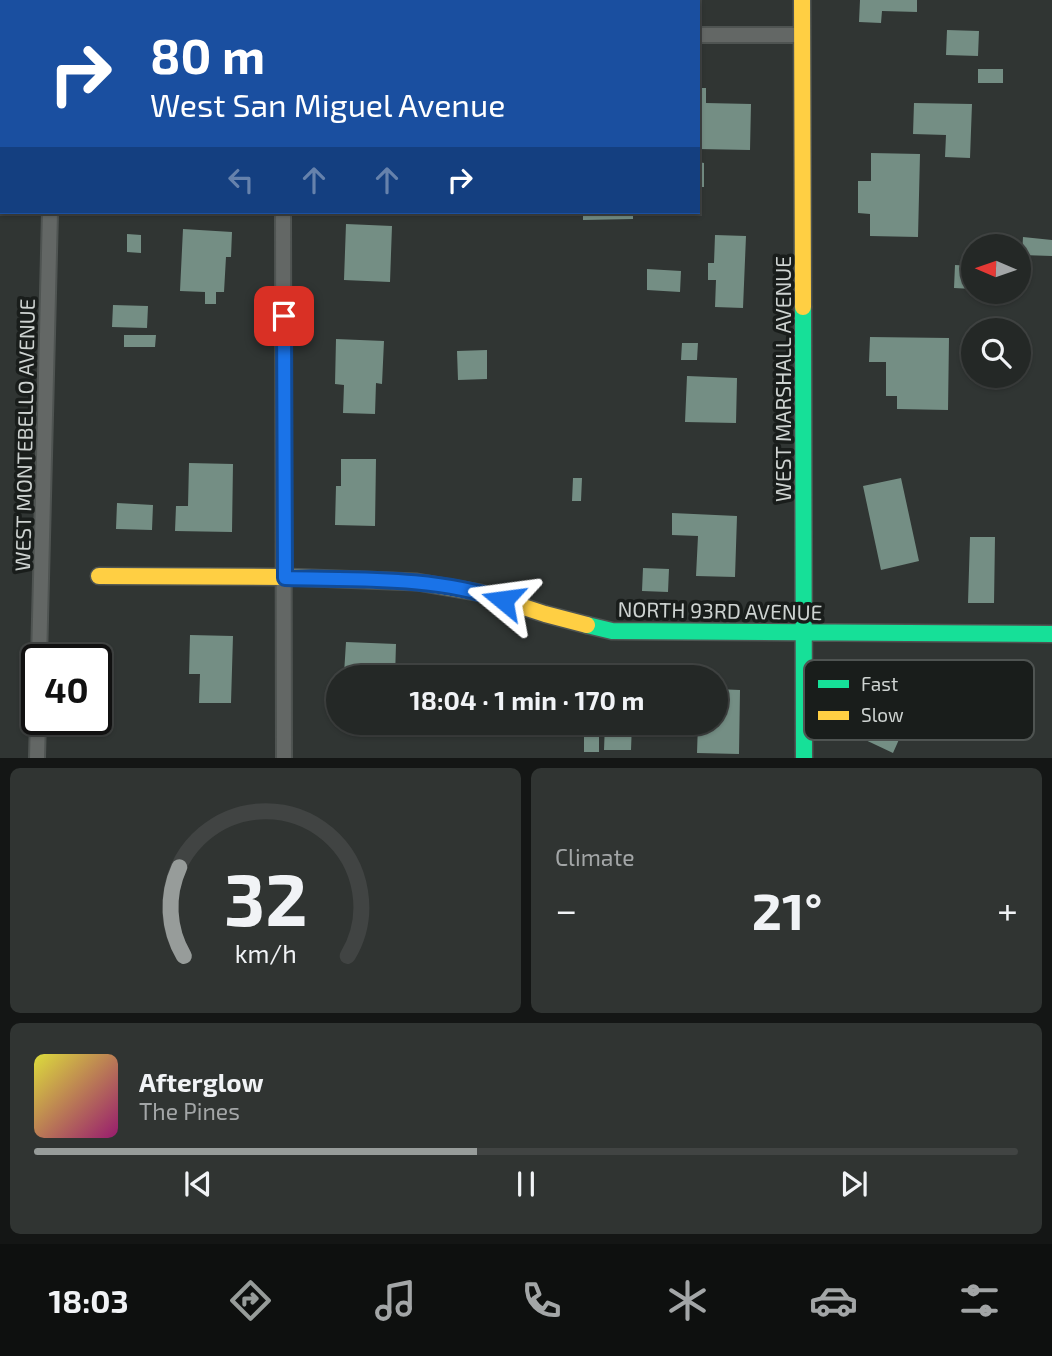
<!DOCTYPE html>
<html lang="en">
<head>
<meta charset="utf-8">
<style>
	:root { --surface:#242826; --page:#303432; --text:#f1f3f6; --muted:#a3a6a7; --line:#414443; --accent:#979c9a }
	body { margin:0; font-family:"Exo 2",sans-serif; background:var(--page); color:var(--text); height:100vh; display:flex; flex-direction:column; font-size:26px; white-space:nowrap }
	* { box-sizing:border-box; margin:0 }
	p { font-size:23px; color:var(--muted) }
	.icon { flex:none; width:38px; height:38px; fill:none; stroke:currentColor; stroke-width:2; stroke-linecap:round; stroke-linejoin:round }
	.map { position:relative; height:758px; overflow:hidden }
	.details { display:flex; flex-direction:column; gap:10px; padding:10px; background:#141615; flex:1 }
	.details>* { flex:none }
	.top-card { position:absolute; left:0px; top:0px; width:700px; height:214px; box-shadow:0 2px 5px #0004,0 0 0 2px var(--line); background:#1a4fa0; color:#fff; overflow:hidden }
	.needle { width:46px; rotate:272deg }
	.controls { position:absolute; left:961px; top:234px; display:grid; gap:14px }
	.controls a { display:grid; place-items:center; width:70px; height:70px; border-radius:50%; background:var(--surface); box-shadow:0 2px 5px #0004,0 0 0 2px var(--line); font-size:35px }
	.speed { position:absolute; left:21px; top:644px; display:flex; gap:14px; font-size:35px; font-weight:700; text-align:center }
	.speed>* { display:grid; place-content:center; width:91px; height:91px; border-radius:50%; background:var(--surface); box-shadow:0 2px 5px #0004,0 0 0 2px var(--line); line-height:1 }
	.speed .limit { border:4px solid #111; border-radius:10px; background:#fff; color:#111 }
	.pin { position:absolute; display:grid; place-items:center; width:60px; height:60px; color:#fff; margin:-30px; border-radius:14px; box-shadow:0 4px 10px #0006 }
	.me { position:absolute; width:77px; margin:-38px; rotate:286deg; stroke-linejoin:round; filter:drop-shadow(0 0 5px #0008) }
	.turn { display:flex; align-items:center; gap:24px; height:147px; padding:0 35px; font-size:32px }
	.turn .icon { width:91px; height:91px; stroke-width:2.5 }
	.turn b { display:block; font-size:49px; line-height:60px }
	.lanes { display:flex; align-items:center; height:66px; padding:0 35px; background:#0003; justify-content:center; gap:35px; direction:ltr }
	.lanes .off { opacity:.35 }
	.big { font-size:52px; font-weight:700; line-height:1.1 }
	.details .tile { flex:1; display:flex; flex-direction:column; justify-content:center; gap:10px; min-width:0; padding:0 24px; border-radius:10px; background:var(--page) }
	.details .dial { align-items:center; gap:0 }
	.dial svg { height:182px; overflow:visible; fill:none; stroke:var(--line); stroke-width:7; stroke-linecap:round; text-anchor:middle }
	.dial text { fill:var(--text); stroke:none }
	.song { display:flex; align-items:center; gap:21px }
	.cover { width:84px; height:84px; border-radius:10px; background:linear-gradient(135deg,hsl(60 70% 55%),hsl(320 70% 35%)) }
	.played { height:7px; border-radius:4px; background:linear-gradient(90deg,var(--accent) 45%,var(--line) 45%) }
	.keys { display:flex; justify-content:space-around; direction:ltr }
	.heat { display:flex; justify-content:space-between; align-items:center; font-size:38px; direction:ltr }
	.details .tiles { flex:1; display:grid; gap:10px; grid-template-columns:1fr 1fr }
	.tile:last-child { grid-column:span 2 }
	.trip { position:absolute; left:326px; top:665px; width:402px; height:70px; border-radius:35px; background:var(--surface); box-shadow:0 2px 5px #0004,0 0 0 2px var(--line); font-weight:700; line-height:70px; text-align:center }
	.tab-bar { display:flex; height:112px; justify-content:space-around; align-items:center; background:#0e100f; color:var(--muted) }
	.tab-bar .icon { width:49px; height:49px }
	.tab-bar .current { color:var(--accent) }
	.tab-bar b { font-size:32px; color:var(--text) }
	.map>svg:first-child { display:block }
	.building { fill:#748e84 }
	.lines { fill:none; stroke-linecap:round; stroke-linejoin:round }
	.street-casing { stroke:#4f5452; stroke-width:18 }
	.fast-casing { stroke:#4f5452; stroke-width:19 }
	.slow-casing { stroke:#4f5452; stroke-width:19 }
	.street { stroke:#636765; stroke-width:14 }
	.fast { stroke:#16e098; stroke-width:16 }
	.slow { stroke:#ffcf43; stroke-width:16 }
	.route-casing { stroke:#114b97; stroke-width:18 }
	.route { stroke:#1a73e8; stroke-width:12 }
	.labels { text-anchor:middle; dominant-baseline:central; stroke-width:7; stroke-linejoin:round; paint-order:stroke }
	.street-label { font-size:21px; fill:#ced3d1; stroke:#191d1b }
	.key { fill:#191d1b; stroke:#4f5452; stroke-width:2 }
	.key-label { font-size:19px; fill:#ced3d1 }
</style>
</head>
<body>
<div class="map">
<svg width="1052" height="758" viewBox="0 0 1052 758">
	<rect width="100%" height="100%" fill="#303533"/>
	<path class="building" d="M 860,0 L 917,0 L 917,12 L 882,11 L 881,23 L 859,22 Z
		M 947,30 L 979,31 L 978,56 L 946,55 Z
		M 978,69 L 1003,69 L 1003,83 L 978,83 Z
		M 698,88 L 706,88 L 706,103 L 751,104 L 750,150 L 698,149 L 698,120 L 702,120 L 702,105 L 698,104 Z
		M 914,103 L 972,104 L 970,158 L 945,157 L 946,135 L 913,134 Z
		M 871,153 L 920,154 L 918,237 L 870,236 L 870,214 L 858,213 L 858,181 L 871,181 Z
		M 698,162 L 704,163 L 704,187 L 698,187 Z
		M 583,212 L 633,212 L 633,219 L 583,220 Z
		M 346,224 L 392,226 L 390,282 L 344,280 Z
		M 183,229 L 232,232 L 231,257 L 226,257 L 224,292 L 216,292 L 216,304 L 205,304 L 205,292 L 180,291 Z
		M 127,234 L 141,235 L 141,253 L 127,252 Z
		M 715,235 L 746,236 L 743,308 L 715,307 L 716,280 L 708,280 L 708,263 L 714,263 Z
		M 1023,237 L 1052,240 L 1052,256 L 1022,255 Z
		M 955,265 L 973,266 L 973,289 L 954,288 Z
		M 647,269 L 681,271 L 680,292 L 647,290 Z
		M 113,305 L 148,306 L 147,328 L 112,327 Z
		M 124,335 L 156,335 L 155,347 L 124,347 Z
		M 870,337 L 949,338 L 948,410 L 897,409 L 897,396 L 886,396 L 886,362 L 869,362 Z
		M 336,339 L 384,341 L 382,384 L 376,383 L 375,414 L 343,413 L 344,385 L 335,384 Z
		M 682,343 L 698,343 L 697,360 L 681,360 Z
		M 487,350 L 487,379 L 458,380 L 457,351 Z
		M 687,376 L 737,378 L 736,423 L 685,422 Z
		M 341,459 L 376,459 L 375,526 L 335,525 L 336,486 L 341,486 Z
		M 189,463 L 233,464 L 232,532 L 175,531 L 176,506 L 188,506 Z
		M 573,478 L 582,478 L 581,501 L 572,501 Z
		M 901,478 L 919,561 L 881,570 L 863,486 Z
		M 117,503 L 153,505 L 152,530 L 116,529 Z
		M 672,513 L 737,516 L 735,577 L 696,576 L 698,536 L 672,535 Z
		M 970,537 L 995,537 L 994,603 L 968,603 Z
		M 643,568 L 669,569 L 668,592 L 642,591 Z
		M 190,635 L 233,636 L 231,703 L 199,703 L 200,674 L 189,674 Z
		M 346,642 L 396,644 L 395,677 L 353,677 L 353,674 L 344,674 Z
		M 579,668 L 596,668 L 595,677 L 579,677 Z
		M 893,678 L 918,689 L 899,724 L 905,726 L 893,753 L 857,736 L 865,720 L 859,717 L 866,703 L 878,709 Z
		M 716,689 L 740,690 L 739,754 L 697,753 L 698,723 L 716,723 Z
		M 471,723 L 515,723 L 514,727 L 470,726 Z
		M 605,723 L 632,723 L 631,750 L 604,750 Z
		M 584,735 L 599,735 L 599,752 L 584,752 Z"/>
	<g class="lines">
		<defs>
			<path id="street" d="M 54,2 L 54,0
				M 505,2 L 505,0
				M 698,35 L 802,35
				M 283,212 L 284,758
				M 39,660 L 50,212
				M 37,758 L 38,719"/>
			<path id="fast" d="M 803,307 L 804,758
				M 587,625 L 612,631 L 1052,634"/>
			<path id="slow" d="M 802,0 L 803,307
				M 99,576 L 285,577 L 417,582 L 481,593 L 545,614 L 587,625"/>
		</defs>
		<use href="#street" class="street-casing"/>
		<use href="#fast" class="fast-casing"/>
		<use href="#slow" class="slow-casing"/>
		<use href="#street" class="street"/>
		<use href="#fast" class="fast"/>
		<use href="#slow" class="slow"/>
	</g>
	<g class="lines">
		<defs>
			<path id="route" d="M 284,316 L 285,578 C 357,580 434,576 503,600"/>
		</defs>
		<use href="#route" class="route-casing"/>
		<use href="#route" class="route"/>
	</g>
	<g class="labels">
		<g class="street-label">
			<text transform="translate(782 379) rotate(-90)">WEST MARSHALL AVENUE</text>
			<text transform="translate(24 435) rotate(-89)">WEST MONTEBELLO AVENUE</text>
			<text transform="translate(720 610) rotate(1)">NORTH 93RD AVENUE</text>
		</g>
	</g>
	<rect x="804" y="660" width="230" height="80" rx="10" class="key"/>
	<rect x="818" y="680" width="31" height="8" fill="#16e098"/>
	<rect x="818" y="711" width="31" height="9" fill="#ffcf43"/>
	<g class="key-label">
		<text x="861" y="691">Fast</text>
		<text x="861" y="722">Slow</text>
	</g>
</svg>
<div class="controls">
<a><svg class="needle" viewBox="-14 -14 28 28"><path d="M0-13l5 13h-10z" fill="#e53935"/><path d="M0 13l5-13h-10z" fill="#a3a6a7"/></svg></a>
<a><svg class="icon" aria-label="search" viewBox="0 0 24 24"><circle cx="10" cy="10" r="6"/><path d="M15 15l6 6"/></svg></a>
</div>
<div class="speed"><div class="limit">40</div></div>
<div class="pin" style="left:284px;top:316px;background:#d93025"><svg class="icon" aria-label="arrive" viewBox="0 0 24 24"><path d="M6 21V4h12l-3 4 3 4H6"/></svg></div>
<svg class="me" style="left:503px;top:600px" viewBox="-20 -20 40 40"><path d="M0-17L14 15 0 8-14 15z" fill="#1a73e8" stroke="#fff" stroke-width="4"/></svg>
<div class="trip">18:04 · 1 min · 170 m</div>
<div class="top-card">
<div class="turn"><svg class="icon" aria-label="right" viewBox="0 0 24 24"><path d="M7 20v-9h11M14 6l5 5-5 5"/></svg><div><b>80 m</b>West San Miguel Avenue</div></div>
<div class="lanes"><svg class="icon off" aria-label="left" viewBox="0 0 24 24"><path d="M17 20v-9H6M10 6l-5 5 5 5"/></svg><svg class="icon off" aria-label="ahead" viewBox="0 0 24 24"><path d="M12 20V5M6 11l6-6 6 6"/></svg><svg class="icon off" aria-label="ahead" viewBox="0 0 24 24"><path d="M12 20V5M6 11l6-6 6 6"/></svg><svg class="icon" aria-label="right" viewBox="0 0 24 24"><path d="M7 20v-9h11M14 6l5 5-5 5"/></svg></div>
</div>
</div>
<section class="details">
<div class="tiles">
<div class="tile dial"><svg viewBox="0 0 100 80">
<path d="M14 69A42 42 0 1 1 86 69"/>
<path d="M14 69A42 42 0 0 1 12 30" stroke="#979c9a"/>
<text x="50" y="56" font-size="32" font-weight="700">32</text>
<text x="50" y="72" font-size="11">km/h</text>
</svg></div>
<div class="tile"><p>Climate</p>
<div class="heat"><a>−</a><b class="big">21°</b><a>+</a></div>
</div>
<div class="tile">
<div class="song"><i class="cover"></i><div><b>Afterglow</b><p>The Pines</p></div></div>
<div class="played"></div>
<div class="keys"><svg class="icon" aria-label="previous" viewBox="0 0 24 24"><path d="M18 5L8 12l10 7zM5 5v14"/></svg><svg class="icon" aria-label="pause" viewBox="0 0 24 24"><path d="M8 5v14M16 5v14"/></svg><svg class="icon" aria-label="next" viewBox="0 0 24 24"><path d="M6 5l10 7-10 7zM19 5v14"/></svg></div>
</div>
</div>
</section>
<nav class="tab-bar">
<b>18:03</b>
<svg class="icon current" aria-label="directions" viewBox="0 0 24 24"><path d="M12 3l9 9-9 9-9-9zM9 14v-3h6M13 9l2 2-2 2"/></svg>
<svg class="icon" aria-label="music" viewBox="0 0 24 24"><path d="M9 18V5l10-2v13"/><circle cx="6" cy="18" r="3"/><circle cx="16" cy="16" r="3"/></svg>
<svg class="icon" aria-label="phone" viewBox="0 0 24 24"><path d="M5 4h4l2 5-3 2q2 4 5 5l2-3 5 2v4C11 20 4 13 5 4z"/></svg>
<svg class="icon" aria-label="climate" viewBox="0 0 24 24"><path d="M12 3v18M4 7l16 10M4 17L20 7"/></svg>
<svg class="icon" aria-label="car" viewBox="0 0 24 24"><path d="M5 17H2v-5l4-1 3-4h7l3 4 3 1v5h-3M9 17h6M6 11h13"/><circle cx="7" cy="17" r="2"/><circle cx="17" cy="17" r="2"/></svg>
<svg class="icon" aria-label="filters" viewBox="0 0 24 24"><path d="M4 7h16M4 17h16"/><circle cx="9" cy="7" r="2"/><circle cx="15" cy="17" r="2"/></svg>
</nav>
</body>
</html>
